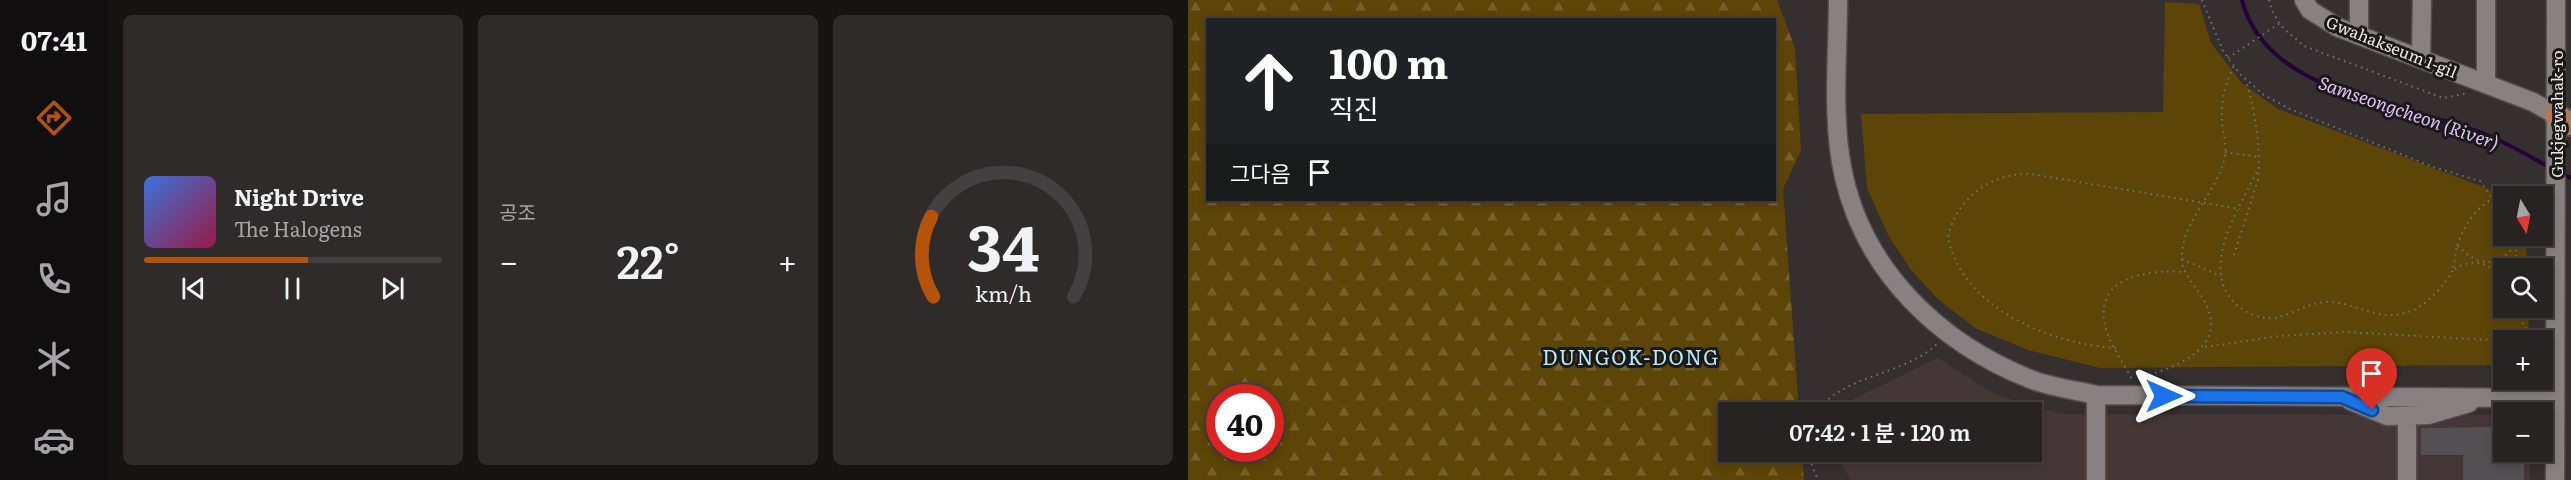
<!DOCTYPE html>
<html lang="ko">
<head>
<meta charset="utf-8">
<style>
	:root { --surface:#282323; --page:#302b2b; --text:#f1f3f6; --muted:#a5a4a6; --line:#444041; --accent:#b45309 }
	body { margin:0; font-family:Literata,"Noto Sans KR",serif; background:var(--page); color:var(--text); height:100vh; display:flex; flex-direction:column; font-size:22px; white-space:nowrap }
	* { box-sizing:border-box; margin:0 }
	p { font-size:20px; color:var(--muted) }
	.icon { flex:none; width:33px; height:33px; fill:none; stroke:currentColor; stroke-width:2; stroke-linecap:round; stroke-linejoin:round }
	.map { position:relative; flex:1; overflow:hidden }
	.details { display:flex; flex-direction:column; gap:15px; padding:15px; background:#161313; width:1080px }
	.details>* { flex:none }
	.top-card { position:absolute; left:18px; top:18px; width:570px; height:183px; border-radius:0px; box-shadow:0 3px 9px #0003,0 0 0 2px var(--line); background:#202124; color:#fff; overflow:hidden }
	.needle { width:39px; rotate:170deg }
	.fabs { position:absolute; left:1305px; top:186px; display:grid; gap:12px }
	.fabs a { display:grid; place-items:center; width:60px; height:60px; border-radius:0px; background:var(--surface); box-shadow:0 3px 9px #0003,0 0 0 2px var(--line); font-size:30px }
	.speed { position:absolute; left:18px; top:384px; display:flex; gap:12px; font-size:30px; font-weight:700; text-align:center }
	.speed>* { display:grid; place-content:center; width:78px; height:78px; border-radius:50%; background:var(--surface); box-shadow:0 3px 9px #0003,0 0 0 2px var(--line); line-height:1 }
	.speed .limit { border:9px solid #d22; background:#fff; color:#111 }
	.pin { position:absolute; display:grid; place-items:center; width:51px; height:51px; color:#fff; margin:-62px -26px; border-radius:50% 50% 50% 0; rotate:-45deg; box-shadow:0 0 6px #0007 }
	.pin .icon { rotate:45deg }
	.me { position:absolute; width:66px; margin:-33px; rotate:90deg; stroke-linejoin:round; filter:drop-shadow(0 0 4px #0008) }
	.turn { display:flex; align-items:center; gap:21px; height:126px; padding:0 24px; font-size:27px }
	.turn .icon { width:78px; height:78px; stroke-width:2.5 }
	.turn b { display:block; font-size:42px; line-height:51px }
	.then { display:flex; align-items:center; height:57px; padding:0 24px; background:#0003; gap:12px; font-size:22px }
	.big { font-size:45px; font-weight:600; line-height:1.1 }
	.details .tile { flex:1; display:flex; flex-direction:column; justify-content:center; gap:9px; min-width:0; padding:0 21px; border-radius:9px; background:var(--page) }
	.details .dial { align-items:center; gap:0 }
	.dial svg { height:156px; overflow:visible; fill:none; stroke:var(--line); stroke-width:7; stroke-linecap:round; text-anchor:middle }
	.dial text { fill:var(--text); stroke:none }
	.song { display:flex; align-items:center; gap:18px }
	.cover { width:72px; height:72px; border-radius:9px; background:linear-gradient(135deg,hsl(220 70% 55%),hsl(340 70% 35%)) }
	.played { height:6px; border-radius:3px; background:linear-gradient(90deg,var(--accent) 55%,var(--line) 55%) }
	.keys { display:flex; justify-content:space-around; direction:ltr }
	.heat { display:flex; justify-content:space-between; align-items:center; font-size:33px; direction:ltr }
	.details .tiles { flex:1; display:grid; gap:15px; grid-template-columns:repeat(3,1fr) }
	.trip { position:absolute; left:530px; top:402px; width:324px; height:60px; border-radius:0px; background:var(--surface); box-shadow:0 3px 9px #0003,0 0 0 2px var(--line); font-weight:600; line-height:60px; text-align:center }
	main { display:flex; flex:1; min-height:0 }
	.dock { display:flex; flex-direction:column; width:108px; justify-content:space-around; align-items:center; background:#100e0e; color:var(--muted) }
	.dock .icon { width:42px; height:42px }
	.dock .active { color:var(--accent) }
	.dock b { font-size:27px; color:var(--text) }
	.map>svg:first-child { display:block }
	.built { fill:#453737 }
	.forest { fill:url(#forest-firs); fill-rule:evenodd }
	.green { fill:#5d4407 }
	.lines { fill:none; stroke-linecap:round; stroke-linejoin:round }
	.stream { stroke:#29013a; stroke-width:4 }
	.building { fill:#544f52 }
	.minor-casing { stroke:#544e4e; stroke-width:21 }
	.major-casing { stroke:#544e4e; stroke-width:26 }
	.path { stroke:#767070; stroke-width:2; stroke-dasharray:1.5 4.5; stroke-linecap:butt }
	.minor { stroke:#898181; stroke-width:18 }
	.major { stroke:#ae7959; stroke-width:22 }
	.route-casing { stroke:#114b97; stroke-width:15 }
	.route { stroke:#1a73e8; stroke-width:10 }
	.labels { text-anchor:middle; dominant-baseline:central; stroke-width:6; stroke-linejoin:round; paint-order:stroke }
	.street-label { font-size:16px; fill:#efeaea; stroke:#1b1818 }
	.water-label { font-size:18px; font-style:italic; fill:#e6bffe; stroke:#1b1818 }
	.quarter-label { font-size:20px; letter-spacing:1.5px; fill:#b4ecfa; stroke:#1b1818 }
</style>
</head>
<body>
<main>
<nav class="dock">
<b>07:41</b>
<svg class="icon active" aria-label="directions" viewBox="0 0 24 24"><path d="M12 3l9 9-9 9-9-9zM9 14v-3h6M13 9l2 2-2 2"/></svg>
<svg class="icon" aria-label="music" viewBox="0 0 24 24"><path d="M9 18V5l10-2v13"/><circle cx="6" cy="18" r="3"/><circle cx="16" cy="16" r="3"/></svg>
<svg class="icon" aria-label="phone" viewBox="0 0 24 24"><path d="M5 4h4l2 5-3 2q2 4 5 5l2-3 5 2v4C11 20 4 13 5 4z"/></svg>
<svg class="icon" aria-label="climate" viewBox="0 0 24 24"><path d="M12 3v18M4 7l16 10M4 17L20 7"/></svg>
<svg class="icon" aria-label="car" viewBox="0 0 24 24"><path d="M5 17H2v-5l4-1 3-4h7l3 4 3 1v5h-3M9 17h6M6 11h13"/><circle cx="7" cy="17" r="2"/><circle cx="17" cy="17" r="2"/></svg>
</nav>
<section class="details">
<div class="tiles">
<div class="tile">
<div class="song"><i class="cover"></i><div><b>Night Drive</b><p>The Halogens</p></div></div>
<div class="played"></div>
<div class="keys"><svg class="icon" aria-label="previous" viewBox="0 0 24 24"><path d="M18 5L8 12l10 7zM5 5v14"/></svg><svg class="icon" aria-label="pause" viewBox="0 0 24 24"><path d="M8 5v14M16 5v14"/></svg><svg class="icon" aria-label="next" viewBox="0 0 24 24"><path d="M6 5l10 7-10 7zM19 5v14"/></svg></div>
</div>
<div class="tile"><p>공조</p>
<div class="heat"><a>−</a><b class="big">22°</b><a>+</a></div>
</div>
<div class="tile dial"><svg viewBox="0 0 100 80">
<path d="M14 69A42 42 0 1 1 86 69"/>
<path d="M14 69A42 42 0 0 1 13 28" stroke="#b45309"/>
<text x="50" y="56" font-size="32" font-weight="700">34</text>
<text x="50" y="72" font-size="11">km/h</text>
</svg></div>
</div>
</section>
<div class="map">
<svg width="1383" height="480" viewBox="0 0 1383 480">
	<defs>
		<pattern id="forest-firs" width="22" height="20" patternUnits="userSpaceOnUse" patternTransform="scale(1.5)"><rect width="22" height="20" fill="#5d4407"/><path d="M5 1l3.5 6h-7zM16 11l3.5 6h-7z" fill="#755f2b"/></pattern>
	</defs>
	<rect width="100%" height="100%" fill="#362f2f"/>
	<path class="built" d="M 750,358 L 806,394 L 874,414 L 1315,415 L 1316,452 L 1341,452 L 1342,480 L 663,480 L 647,452 L 843,452 L 843,412 L 648,412 L 653,405 Z"/>
	<path class="forest" d="M 0,0 L 589,0 L 607,48 L 613,150 L 595,189 L 611,412 L 540,412 L 540,452 L 614,452 L 616,480 L 0,480 ZM 20,20 L 586,20 L 586,200 L 20,200 ZM 32,398 L 82,398 L 82,448 L 32,448 Z"/>
	<path class="green" d="M 977,2 L 1011,4 L 1023,43 L 1054,83 L 1090,109 L 1319,196 L 1316,196 L 1316,236 L 1338,236 L 1339,268 L 1316,268 L 1316,308 L 1340,308 L 1341,340 L 1316,340 L 1315,365 L 912,368 L 840,350 L 787,328 L 751,300 L 723,270 L 700,235 L 679,188 L 673,114 L 975,112 Z"/>
	<g class="lines">
		<path class="stream" d="M 1054,0 C 1078,96 1217,103 1294,133 C 1318,142 1341,156 1363,168
			M 1372,173 L 1383,178"/>
	</g>
	<path class="building" d="M 1316,427 L 1316,452 L 1336,452 L 1336,480 L 1275,480 L 1275,455 L 1233,455 L 1233,428 Z"/>
	<g class="lines">
		<defs>
			<path id="minor" d="M 650,0 C 650,57 643,121 656,177 C 678,273 752,343 842,379 C 862,387 887,390 908,395 L 1367,398
				M 1116,0 L 1122,10 L 1149,27 L 1345,102 L 1368,115
				M 1171,0 L 1171,35
				M 1298,0 L 1298,84
				M 1233,57 L 1234,0
				M 1161,400 L 1199,416 L 1240,415 L 1281,403
				M 908,480 L 908,395
				M 1219,480 L 1219,416
				M 1367,480 L 1368,0"/>
			<path id="major" d="M 1368,115 L 1383,124"/>
		</defs>
		<use href="#minor" class="minor-casing"/>
		<use href="#major" class="major-casing"/>
		<path class="path" d="M 1014,0 L 1035,51 L 1052,74 L 1076,95 L 1102,109 L 1245,167 L 1292,181 L 1316,215
			M 1081,0 L 1085,13 L 1096,29 L 1116,46 L 1255,98 L 1280,93
			M 1040,58 L 1092,23
			M 1037,152 L 1070,157
			M 1071,167 C 1054,205 1008,268 1049,305 C 1059,314 1073,319 1086,318 C 1101,316 1115,306 1130,303 C 1156,298 1176,314 1201,315 C 1230,316 1252,292 1265,270
			M 1269,245 C 1277,225 1285,211 1304,199
			M 1046,255 L 1070,180 C 1073,145 1067,113 1058,80
			M 994,259 L 1033,276
			M 1324,268 L 1329,254 L 1327,246
			M 1316,287 C 1305,262 1287,256 1265,270 L 1269,245 C 1289,266 1307,269 1327,246 L 1325,236
			M 1324,308 L 1338,328 L 1339,340
			M 1017,347 L 1092,336 L 1156,332 L 1302,340 L 1316,343
			M 928,348 C 863,344 775,309 760,238 C 767,198 805,172 843,174 L 1052,209
			M 943,378 C 936,363 924,348 919,332 C 901,278 957,269 996,272
			M 950,378 C 984,369 1040,350 1018,304 C 1011,289 995,277 994,260 C 992,221 1031,192 1037,155 C 1039,144 1034,130 1034,119 C 1033,101 1038,81 1046,66
			M 628,412 C 656,374 716,376 750,343
			M 623,452 L 624,466 L 630,480"/>
		<use href="#minor" class="minor"/>
		<use href="#major" class="major"/>
	</g>
	<g class="lines">
		<defs>
			<path id="route" d="M 976,396 L 1154,397 L 1184,410"/>
		</defs>
		<use href="#route" class="route-casing"/>
		<use href="#route" class="route"/>
	</g>
	<g class="labels">
		<g class="street-label">
			<text transform="translate(1204 46) rotate(22)">Gwahakseum 1-gil</text>
			<text transform="translate(1368 114) rotate(-90)">Gukjegwahak-ro</text>
		</g>
		<g class="water-label">
			<text transform="translate(1221 112) rotate(19)">Samseongcheon (River)</text>
		</g>
		<g class="quarter-label">
			<text x="443" y="356">DUNGOK-DONG</text>
		</g>
	</g>
</svg>
<div class="fabs">
<a><svg class="needle" viewBox="-14 -14 28 28"><path d="M0-13l5 13h-10z" fill="#e53935"/><path d="M0 13l5-13h-10z" fill="#a5a4a6"/></svg></a>
<a><svg class="icon" aria-label="search" viewBox="0 0 24 24"><circle cx="10" cy="10" r="6"/><path d="M15 15l6 6"/></svg></a>
<a>+</a>
<a>−</a>
</div>
<div class="speed"><div class="limit">40</div></div>
<div class="pin" style="left:1184px;top:410px;background:#d93025"><svg class="icon" aria-label="arrive" viewBox="0 0 24 24"><path d="M6 21V4h12l-3 4 3 4H6"/></svg></div>
<svg class="me" style="left:976px;top:396px" viewBox="-20 -20 40 40"><path d="M0-17L14 15 0 8-14 15z" fill="#1a73e8" stroke="#fff" stroke-width="4"/></svg>
<div class="trip">07:42 · 1 분 · 120 m</div>
<div class="top-card">
<div class="turn"><svg class="icon" aria-label="ahead" viewBox="0 0 24 24"><path d="M12 20V5M6 11l6-6 6 6"/></svg><div><b>100 m</b>직진</div></div>
<div class="then">그다음<svg class="icon" aria-label="arrive" viewBox="0 0 24 24"><path d="M6 21V4h12l-3 4 3 4H6"/></svg></div>
</div>
</div>
</main>
</body>
</html>
